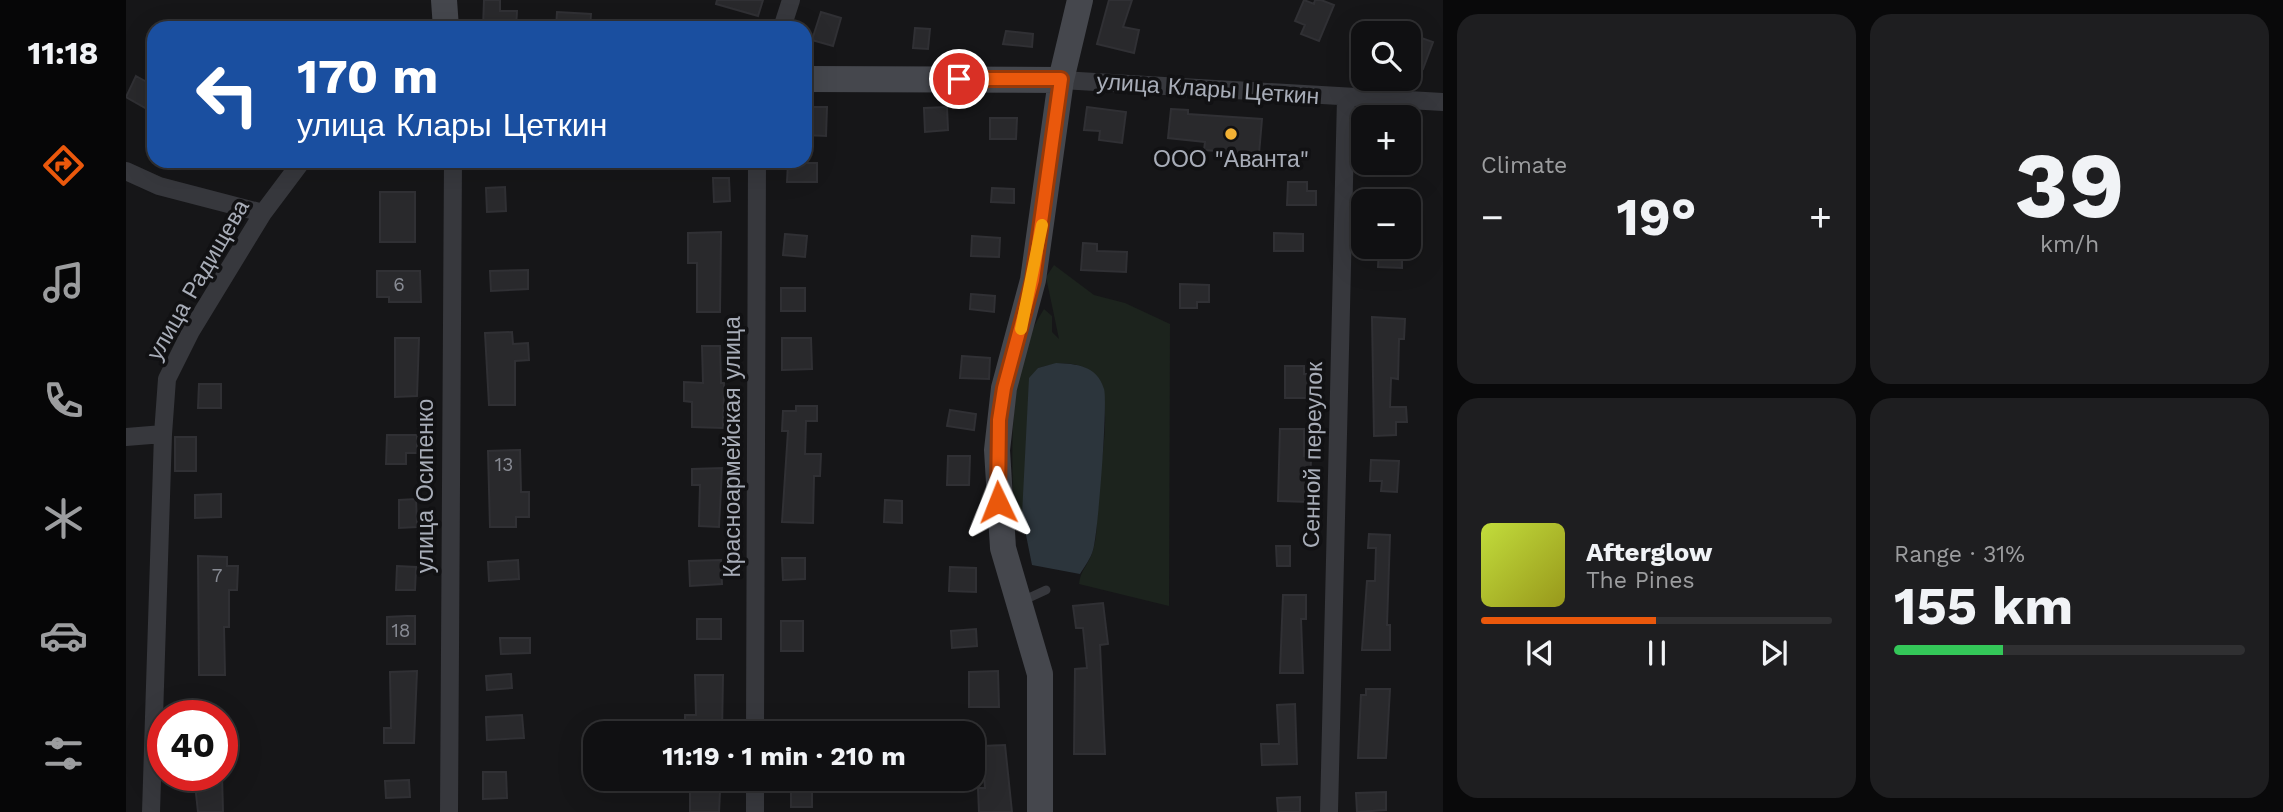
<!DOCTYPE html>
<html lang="en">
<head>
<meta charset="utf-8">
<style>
	:root { --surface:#101012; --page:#1e1e20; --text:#f1f3f6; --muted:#9c9d9f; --line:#303032; --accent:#ea580c }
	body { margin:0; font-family:"Work Sans",sans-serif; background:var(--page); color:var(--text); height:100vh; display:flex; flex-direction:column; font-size:26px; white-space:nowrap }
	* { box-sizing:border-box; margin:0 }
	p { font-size:23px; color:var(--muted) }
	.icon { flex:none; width:38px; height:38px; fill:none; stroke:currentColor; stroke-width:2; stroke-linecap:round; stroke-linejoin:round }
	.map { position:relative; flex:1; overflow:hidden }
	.panel { display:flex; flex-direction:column; gap:14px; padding:14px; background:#09090a; width:840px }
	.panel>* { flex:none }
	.banner { position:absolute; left:21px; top:21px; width:665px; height:147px; border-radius:21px; box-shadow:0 7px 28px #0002,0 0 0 2px var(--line); background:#1a4fa0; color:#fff; overflow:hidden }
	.fabs { position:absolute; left:1225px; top:21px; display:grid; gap:14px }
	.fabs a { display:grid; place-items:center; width:70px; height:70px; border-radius:14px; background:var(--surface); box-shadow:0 7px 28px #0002,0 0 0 2px var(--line); font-size:35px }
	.speed { position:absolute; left:21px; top:700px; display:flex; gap:14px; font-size:35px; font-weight:700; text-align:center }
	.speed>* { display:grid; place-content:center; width:91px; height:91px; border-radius:50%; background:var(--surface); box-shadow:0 7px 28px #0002,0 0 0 2px var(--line); line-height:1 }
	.speed .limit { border:10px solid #d22; background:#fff; color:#111 }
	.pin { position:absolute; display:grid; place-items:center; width:60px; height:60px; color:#fff; margin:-30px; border:4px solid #fff; border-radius:50%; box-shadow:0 2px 7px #0007 }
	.me { position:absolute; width:77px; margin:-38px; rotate:358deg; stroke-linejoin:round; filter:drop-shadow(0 0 5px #0008) }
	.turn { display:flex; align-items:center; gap:24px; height:147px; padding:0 35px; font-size:32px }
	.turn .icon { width:91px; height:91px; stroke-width:2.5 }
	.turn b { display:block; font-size:49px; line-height:60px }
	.big { font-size:52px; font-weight:700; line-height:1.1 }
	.panel .card { flex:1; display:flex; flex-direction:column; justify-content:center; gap:10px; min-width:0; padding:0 24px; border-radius:21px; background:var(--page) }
	.panel .dial { align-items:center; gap:0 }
	.dial b { font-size:91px; line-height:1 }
	.song { display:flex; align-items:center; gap:21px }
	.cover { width:84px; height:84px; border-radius:10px; background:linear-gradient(135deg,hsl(70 70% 55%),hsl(60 70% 35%)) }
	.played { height:7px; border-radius:4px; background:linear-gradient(90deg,var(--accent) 50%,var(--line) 50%) }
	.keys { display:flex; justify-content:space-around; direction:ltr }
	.heat { display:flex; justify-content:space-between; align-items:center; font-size:38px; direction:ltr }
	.charge { height:10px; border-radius:5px; background:linear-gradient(90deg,#34c759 31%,var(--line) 0) }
	.panel .tiles { flex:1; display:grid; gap:14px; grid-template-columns:repeat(2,1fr) }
	.trip { position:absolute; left:457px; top:721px; width:402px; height:70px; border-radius:21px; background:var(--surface); box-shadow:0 7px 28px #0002,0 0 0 2px var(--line); font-weight:700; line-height:70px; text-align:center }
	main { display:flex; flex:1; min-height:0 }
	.tab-bar { display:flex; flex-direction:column; width:126px; justify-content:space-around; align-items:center; background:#060607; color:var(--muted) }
	.tab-bar .icon { width:49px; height:49px }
	.tab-bar .current { color:var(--accent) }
	.tab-bar b { font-size:32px; color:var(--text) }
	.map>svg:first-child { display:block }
	.green { fill:#1c231d }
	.water { fill:#2c353c }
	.building { fill:#29292c; stroke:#303034; stroke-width:2 }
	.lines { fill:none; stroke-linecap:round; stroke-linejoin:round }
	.lane { stroke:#37383d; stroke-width:9 }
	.street { stroke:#37383d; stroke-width:18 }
	.secondary { stroke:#45474d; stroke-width:26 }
	.route-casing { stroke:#983908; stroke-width:18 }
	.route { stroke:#ea580c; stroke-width:12 }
	.slow { stroke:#f59e0b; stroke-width:12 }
	.poi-dot { fill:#f2b134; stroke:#111113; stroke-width:2.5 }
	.labels { text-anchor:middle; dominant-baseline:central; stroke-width:7; stroke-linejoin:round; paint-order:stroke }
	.number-label { font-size:19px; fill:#888b94 }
	.street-label { font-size:23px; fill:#a8adb8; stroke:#111113 }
	.poi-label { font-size:23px; fill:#a8adb8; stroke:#111113 }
</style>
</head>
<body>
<main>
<nav class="tab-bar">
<b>11:18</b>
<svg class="icon current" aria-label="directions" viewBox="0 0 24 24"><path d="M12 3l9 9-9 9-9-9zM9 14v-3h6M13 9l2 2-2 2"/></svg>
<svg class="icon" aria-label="music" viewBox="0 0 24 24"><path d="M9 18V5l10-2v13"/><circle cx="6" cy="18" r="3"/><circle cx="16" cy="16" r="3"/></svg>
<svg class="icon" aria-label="phone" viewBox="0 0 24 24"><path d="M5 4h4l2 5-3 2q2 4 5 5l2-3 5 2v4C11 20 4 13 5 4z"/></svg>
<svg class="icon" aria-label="climate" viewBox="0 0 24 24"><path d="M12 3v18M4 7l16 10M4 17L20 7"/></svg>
<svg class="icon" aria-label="car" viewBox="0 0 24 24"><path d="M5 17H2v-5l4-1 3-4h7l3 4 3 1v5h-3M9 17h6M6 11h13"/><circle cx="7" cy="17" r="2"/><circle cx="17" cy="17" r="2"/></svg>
<svg class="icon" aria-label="filters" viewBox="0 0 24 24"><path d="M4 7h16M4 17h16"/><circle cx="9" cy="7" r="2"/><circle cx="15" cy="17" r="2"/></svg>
</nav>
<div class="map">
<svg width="1317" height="812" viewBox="0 0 1317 812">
	<rect width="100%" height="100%" fill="#161618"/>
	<path class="green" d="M 928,265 L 968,295 L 999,303 L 1044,324 L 1043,606 L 953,584 C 954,570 964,563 967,550 C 973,531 970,509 972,490 C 978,436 1001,342 912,368 L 896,515 L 888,513 C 885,451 882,362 918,309 L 926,316 L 926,332 L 933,339 L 920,277 Z"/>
	<path class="water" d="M 930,363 C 950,364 971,365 978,389 C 982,401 972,535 967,550 C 965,558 958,567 954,574 L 906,565 L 896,515 L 903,378 L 912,368 Z"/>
	<path class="building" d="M 358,0 L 374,0 L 374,11 L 391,11 L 390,28 L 357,28 Z
		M 591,0 L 637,0 L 632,16 L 590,4 Z
		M 983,0 L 1006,0 L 997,27 L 1013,30 L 1008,53 L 971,44 Z
		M 1178,0 L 1188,4 L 1189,0 L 1195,0 L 1208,5 L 1193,41 L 1175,34 L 1179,25 L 1169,21 Z
		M 431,12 L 465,14 L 464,28 L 430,28 Z
		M 695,12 L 715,18 L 707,46 L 686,40 Z
		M 789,28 L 804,29 L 802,49 L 787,48 Z
		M 880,31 L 907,34 L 906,47 L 877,44 Z
		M 1287,35 L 1307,42 L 1297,69 L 1283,64 L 1283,46 Z
		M 10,76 L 28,86 L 28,113 L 0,97 Z
		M 679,107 L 701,107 L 700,136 L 679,135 Z
		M 821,107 L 822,130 L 799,132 L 798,108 Z
		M 961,107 L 1000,112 L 996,143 L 973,140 L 974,131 L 958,130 Z
		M 1045,109 L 1062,110 L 1062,114 L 1136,119 L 1133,154 L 1078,150 L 1079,142 L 1042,138 Z
		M 864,118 L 891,118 L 890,139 L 864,139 Z
		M 662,163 L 691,163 L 691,182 L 661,182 Z
		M 587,178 L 603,178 L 604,201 L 588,202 Z
		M 1162,182 L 1181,182 L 1181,191 L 1190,191 L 1190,205 L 1161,205 Z
		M 379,187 L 380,211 L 361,212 L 360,188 Z
		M 866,188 L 888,189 L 888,203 L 865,202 Z
		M 254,192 L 289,192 L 289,242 L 254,242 Z
		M 595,232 L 594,312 L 571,312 L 571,263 L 562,263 L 562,233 Z
		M 1148,233 L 1177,234 L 1177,251 L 1148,251 Z
		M 659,234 L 681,236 L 679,257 L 657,255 Z
		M 846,236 L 874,238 L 873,257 L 845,256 Z
		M 957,243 L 971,244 L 971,251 L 1001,252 L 1000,272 L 955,270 Z
		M 1253,247 L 1276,247 L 1276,268 L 1252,267 Z
		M 402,270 L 402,289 L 365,291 L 364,271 Z
		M 251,271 L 294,271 L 295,302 L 263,302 L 263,297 L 251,297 Z
		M 1054,284 L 1083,285 L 1083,302 L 1071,302 L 1071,308 L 1054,308 Z
		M 655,288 L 679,288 L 679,311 L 655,311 Z
		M 845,294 L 869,296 L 868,312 L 844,309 Z
		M 1246,317 L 1279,319 L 1278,339 L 1273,339 L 1272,379 L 1265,378 L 1264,407 L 1280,407 L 1281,422 L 1270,422 L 1270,435 L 1248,436 Z
		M 386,332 L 387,344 L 402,343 L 403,360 L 389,361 L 389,405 L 363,405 L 359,333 Z
		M 269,338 L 293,338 L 291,396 L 269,397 Z
		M 656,338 L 685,338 L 686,369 L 656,370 Z
		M 576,346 L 594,346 L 595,383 L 598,383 L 597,428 L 566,427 L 566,402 L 558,401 L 558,382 L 577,383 Z
		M 836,356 L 864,358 L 863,379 L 834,378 Z
		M 1159,366 L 1178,366 L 1178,374 L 1187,374 L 1186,398 L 1159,398 Z
		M 73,384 L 95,384 L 95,408 L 72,408 Z
		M 670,406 L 691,406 L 691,421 L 680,421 L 679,454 L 695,454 L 694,476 L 688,476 L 687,523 L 656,522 L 662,431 L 656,431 L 657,411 L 670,411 Z
		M 824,410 L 850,414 L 848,430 L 821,426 Z
		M 1154,429 L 1178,429 L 1178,456 L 1183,456 L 1185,460 L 1183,502 L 1152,501 Z
		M 261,435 L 291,435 L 291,453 L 280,453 L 280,464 L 260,464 Z
		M 49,437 L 70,437 L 70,471 L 49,471 Z
		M 394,450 L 395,492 L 403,492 L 403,517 L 390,517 L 390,527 L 364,527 L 362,451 Z
		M 822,456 L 844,456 L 843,485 L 821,485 Z
		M 1245,460 L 1273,461 L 1271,492 L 1255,491 L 1256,481 L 1244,481 Z
		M 596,468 L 593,527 L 573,526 L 574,485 L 566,485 L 566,469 Z
		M 95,494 L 95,517 L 69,518 L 69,495 Z
		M 290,499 L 291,527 L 273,528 L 273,500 Z
		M 759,500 L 776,501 L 776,523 L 758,522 Z
		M 1243,534 L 1264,535 L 1261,625 L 1264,625 L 1264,650 L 1236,650 L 1241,581 L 1249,581 L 1250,548 L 1242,548 Z
		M 1150,546 L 1164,546 L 1164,566 L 1151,566 Z
		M 72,556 L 101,557 L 101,566 L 112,566 L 111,590 L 103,590 L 103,627 L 98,627 L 99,675 L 73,675 Z
		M 656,558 L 679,558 L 679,579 L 657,580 Z
		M 392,560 L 393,579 L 363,581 L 362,562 Z
		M 595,560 L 596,584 L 564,586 L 563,561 Z
		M 271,566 L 290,567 L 289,590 L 270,590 Z
		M 824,567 L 850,568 L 850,592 L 823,591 Z
		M 1157,595 L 1180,595 L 1180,619 L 1175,619 L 1177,673 L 1154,673 Z
		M 977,603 L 982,644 L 974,645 L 979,754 L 948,754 L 949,669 L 961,668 L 957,628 L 950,628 L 947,606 Z
		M 281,616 L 289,616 L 289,644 L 261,644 L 261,617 Z
		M 571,619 L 595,619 L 595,639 L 571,639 Z
		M 655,621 L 677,621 L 677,651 L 655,651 Z
		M 850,629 L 851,646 L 826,648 L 825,631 Z
		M 374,638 L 404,638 L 404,653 L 375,654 Z
		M 291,671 L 288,743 L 258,743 L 258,728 L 265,728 L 264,672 Z
		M 872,671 L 873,707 L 843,707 L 843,672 Z
		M 385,674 L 386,688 L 361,690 L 360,676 Z
		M 569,675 L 597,675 L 596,733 L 559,733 L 559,715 L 570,715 Z
		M 1240,689 L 1264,689 L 1260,758 L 1232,758 L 1235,695 L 1240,695 Z
		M 1169,704 L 1171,764 L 1136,765 L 1135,744 L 1153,744 L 1151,705 Z
		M 396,715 L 398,738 L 361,740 L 360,717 Z
		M 879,745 L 886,812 L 853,812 L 852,788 L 859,788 L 856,746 Z
		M 357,772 L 380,772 L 381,798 L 357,799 Z
		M 68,775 L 96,775 L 97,812 L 72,812 Z
		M 283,780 L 284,797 L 260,798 L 259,781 Z
		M 665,786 L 686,786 L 686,807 L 665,807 Z
		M 564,791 L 594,791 L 593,812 L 564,812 Z
		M 1260,792 L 1260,810 L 1231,812 L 1230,793 Z
		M 1174,797 L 1174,812 L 1152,812 L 1151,798 Z"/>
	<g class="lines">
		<path class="lane" d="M 896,601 L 920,590"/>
		<path class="street" d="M 656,28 L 665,0
			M 935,80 L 1317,102
			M 0,171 L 33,186 L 137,213
			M 0,437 L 37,434
			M 629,733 L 631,161
			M 25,812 L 37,434 L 41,379 L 65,331 L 137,213 L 176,161
			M 323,812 L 327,161
			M 629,812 L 629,779
			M 1203,812 L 1220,98"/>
		<path class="secondary" d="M 318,0 L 320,28
			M 679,79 L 935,80
			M 914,812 L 914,674 L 877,548 L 871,450 L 878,388 L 907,280 L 935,80 L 954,0"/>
	</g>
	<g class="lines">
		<defs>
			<path id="route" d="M 833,79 L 935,79 L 907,280 L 878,388 L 873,420 L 872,502"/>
		</defs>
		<use href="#route" class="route-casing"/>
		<use href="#route" class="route"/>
		<path class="slow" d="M 895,329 L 916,225"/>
	</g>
	<circle class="poi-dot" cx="1105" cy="134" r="7"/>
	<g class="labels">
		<g class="number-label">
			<text x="273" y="284">6</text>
			<text x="378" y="464">13</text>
			<text x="91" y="575">7</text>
			<text x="275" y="630">18</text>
		</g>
		<g class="street-label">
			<text transform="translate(1082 89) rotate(4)">улица Клары Цеткин</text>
			<text transform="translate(72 280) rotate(-60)">улица Радищева</text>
			<text transform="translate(606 447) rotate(-90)">Красноармейская улица</text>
			<text transform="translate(1187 455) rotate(-89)">Сенной переулок</text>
			<text transform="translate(299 486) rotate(-90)">улица Осипенко</text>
		</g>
		<g class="poi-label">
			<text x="1105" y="159">ООО "Аванта"</text>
		</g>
	</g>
</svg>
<div class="fabs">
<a><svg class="icon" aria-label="search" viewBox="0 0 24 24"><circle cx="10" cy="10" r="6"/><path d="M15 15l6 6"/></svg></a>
<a>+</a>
<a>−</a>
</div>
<div class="speed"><div class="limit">40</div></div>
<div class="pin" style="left:833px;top:79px;background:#d93025"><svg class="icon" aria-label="arrive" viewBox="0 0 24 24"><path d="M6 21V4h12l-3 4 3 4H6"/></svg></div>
<svg class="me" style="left:872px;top:502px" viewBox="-20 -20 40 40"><path d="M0-17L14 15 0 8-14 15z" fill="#ea580c" stroke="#fff" stroke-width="4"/></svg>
<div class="trip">11:19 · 1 min · 210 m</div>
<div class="banner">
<div class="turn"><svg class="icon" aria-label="left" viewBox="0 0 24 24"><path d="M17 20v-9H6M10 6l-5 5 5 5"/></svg><div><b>170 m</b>улица Клары Цеткин</div></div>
</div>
</div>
<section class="panel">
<div class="tiles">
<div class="card"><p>Climate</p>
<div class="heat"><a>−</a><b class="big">19°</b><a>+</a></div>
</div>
<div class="card dial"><b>39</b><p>km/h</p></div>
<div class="card">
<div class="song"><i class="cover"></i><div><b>Afterglow</b><p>The Pines</p></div></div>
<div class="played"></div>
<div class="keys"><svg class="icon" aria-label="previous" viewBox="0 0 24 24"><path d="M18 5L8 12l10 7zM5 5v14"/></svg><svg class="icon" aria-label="pause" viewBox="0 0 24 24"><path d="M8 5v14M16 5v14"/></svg><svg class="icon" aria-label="next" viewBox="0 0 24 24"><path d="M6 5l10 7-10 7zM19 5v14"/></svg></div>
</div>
<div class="card"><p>Range · 31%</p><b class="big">155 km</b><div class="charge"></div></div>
</div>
</section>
</main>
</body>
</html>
